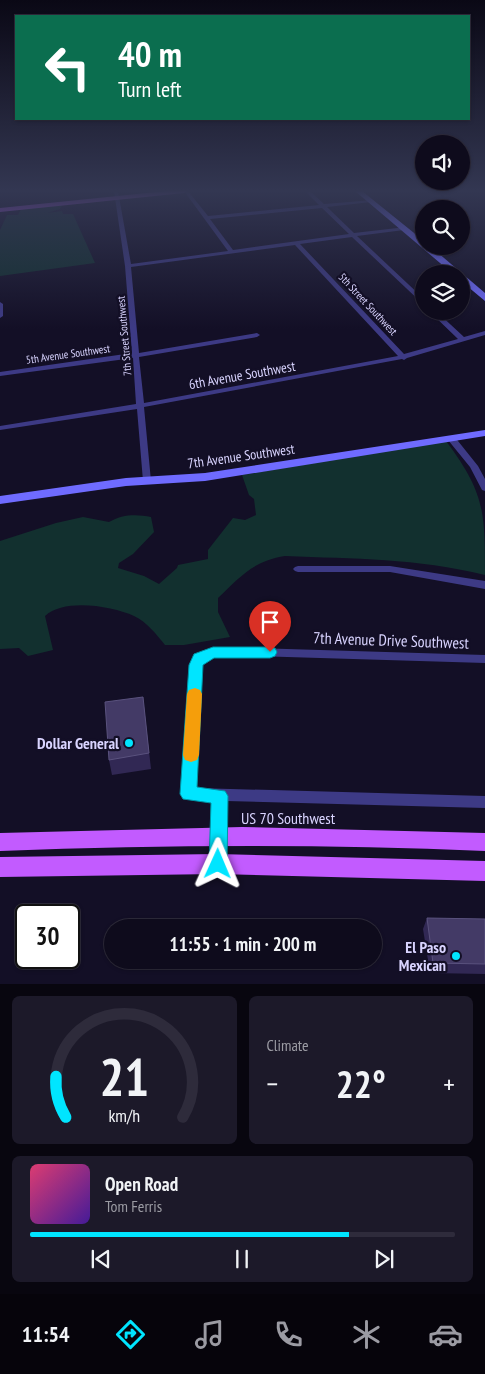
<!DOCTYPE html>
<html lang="en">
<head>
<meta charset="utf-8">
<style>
	:root { --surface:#0e0b1c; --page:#1c1929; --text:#f1f3f6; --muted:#9b9ba3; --line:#2e2b3b; --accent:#00e5ff }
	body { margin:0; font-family:"PT Sans Narrow",sans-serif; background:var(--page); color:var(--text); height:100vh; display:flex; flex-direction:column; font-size:19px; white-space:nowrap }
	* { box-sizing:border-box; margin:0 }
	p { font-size:16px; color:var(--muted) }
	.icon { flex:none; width:28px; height:28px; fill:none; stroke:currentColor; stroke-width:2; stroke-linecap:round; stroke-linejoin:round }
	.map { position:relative; height:984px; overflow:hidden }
	.side { display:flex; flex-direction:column; gap:12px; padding:12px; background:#08060f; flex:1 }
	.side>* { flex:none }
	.top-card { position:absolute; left:15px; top:15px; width:455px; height:105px; border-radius:0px; box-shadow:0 1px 4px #0004,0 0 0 1px var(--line); background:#0b6e4f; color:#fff; overflow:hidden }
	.buttons { position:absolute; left:415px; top:135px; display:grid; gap:10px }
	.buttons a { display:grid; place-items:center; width:55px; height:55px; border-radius:50%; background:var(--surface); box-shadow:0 1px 4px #0004,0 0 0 1px var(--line); font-size:25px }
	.speed { position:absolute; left:15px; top:904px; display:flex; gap:10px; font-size:25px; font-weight:700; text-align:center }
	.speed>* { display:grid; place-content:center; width:65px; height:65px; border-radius:50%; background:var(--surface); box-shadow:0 1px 4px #0004,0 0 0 1px var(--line); line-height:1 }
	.speed .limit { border:2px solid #111; border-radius:8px; background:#fff; color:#111 }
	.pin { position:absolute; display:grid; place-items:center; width:42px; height:42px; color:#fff; margin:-51px -21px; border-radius:50% 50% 50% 0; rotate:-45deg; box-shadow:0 0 5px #0007 }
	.pin .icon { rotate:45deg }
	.me { position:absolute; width:55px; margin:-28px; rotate:1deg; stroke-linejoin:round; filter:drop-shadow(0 0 4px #0008) }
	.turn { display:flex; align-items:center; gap:18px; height:105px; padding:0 20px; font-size:22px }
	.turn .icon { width:65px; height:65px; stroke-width:2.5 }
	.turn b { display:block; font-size:35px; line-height:42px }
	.big { font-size:38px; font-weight:800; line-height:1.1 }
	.side .card { flex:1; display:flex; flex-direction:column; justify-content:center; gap:8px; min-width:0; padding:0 18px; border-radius:8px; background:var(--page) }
	.side .dial { align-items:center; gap:0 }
	.dial svg { height:130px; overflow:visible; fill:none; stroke:var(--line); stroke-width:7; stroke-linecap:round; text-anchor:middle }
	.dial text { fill:var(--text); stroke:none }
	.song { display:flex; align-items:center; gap:15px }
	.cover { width:60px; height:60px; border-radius:8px; background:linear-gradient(135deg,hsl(340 70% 55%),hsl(260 70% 35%)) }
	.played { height:5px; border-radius:2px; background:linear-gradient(90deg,var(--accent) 75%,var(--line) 75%) }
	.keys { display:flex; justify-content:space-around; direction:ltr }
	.heat { display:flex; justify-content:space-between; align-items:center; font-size:28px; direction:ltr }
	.side .tiles { flex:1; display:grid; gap:12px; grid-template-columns:1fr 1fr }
	.card:last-child { grid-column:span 2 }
	.trip { position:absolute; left:104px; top:919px; width:278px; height:50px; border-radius:25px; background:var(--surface); box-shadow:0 1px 4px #0004,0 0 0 1px var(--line); font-weight:800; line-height:50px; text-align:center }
	.menu { display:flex; height:80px; justify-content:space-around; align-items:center; background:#06040b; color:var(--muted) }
	.menu .icon { width:35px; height:35px }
	.menu .on { color:var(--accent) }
	.menu b { font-size:22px; color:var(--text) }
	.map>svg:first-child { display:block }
	.green { fill:#12302f }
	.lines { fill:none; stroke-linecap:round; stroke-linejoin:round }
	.street { fill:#3d3a85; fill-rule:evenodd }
	.secondary { fill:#6f6bff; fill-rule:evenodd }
	.primary { fill:#c25bff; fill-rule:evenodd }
	.wall { fill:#312854 }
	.building { fill:#433a66; stroke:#5a527e }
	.route { fill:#00e5ff; stroke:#0095a6 }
	.slow { fill:#f59e0b }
	.poi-dot { fill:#00e5ff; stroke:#130f26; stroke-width:2 }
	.labels { text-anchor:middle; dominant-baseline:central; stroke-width:4.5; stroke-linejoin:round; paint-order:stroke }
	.far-street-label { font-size:11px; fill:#d9d4ff; stroke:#130f26 }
	.street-label { font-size:14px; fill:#d9d4ff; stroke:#130f26 }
	.near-street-label { font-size:16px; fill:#d9d4ff; stroke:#130f26 }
	.near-poi-label { font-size:16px; font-weight:bold; fill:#d9d4ff; stroke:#130f26; text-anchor:end }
</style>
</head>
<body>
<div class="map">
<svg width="485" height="984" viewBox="0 0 485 984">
	<rect width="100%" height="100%" fill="#130f26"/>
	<path class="green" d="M 62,205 L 60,209 L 47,213 L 62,211 L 63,214 L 73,214 L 95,263 L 0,276 L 0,230 L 7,215 L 18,215 L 21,209 Z
		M 446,441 C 485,493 485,512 485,575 C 416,558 355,559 285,556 C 253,561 240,577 218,598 L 218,612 L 230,637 L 184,645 L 165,645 C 156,634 147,622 134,616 C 112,606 64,598 45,616 L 53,650 L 28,656 L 19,648 L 0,649 L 0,541 L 56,523 L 83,517 L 109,522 C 122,514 137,514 151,517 L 154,532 L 133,554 L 119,563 L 118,568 L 144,576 L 159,584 L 177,568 L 178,565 L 208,559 L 208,550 L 233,518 L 245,520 L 256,515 L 254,499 L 249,495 L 242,475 Z"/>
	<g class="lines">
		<path class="street" d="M 114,191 L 118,191 L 131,264 L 228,251 L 184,191 L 188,191 L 208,216 L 319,205 L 305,191 L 310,191 L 324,204 L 373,200 L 373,202 L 371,202 L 327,207 L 354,233 L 406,227 L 406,229 L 404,230 L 357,236 L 424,299 L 424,305 L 352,237 L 300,244 L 404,354 L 458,339 L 429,311 L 436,311 L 464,337 L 485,331 L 485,335 L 407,358 L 404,360 L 402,359 L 144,407 L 151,481 L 147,484 L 143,481 L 137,409 L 0,430 L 0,426 L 136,404 L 133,358 L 0,376 L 0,372 L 132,353 L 125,266 ZM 322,208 L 349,234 L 233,250 L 210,219 ZM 295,245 L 398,356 L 144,403 L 139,357 L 257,337 L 260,335 L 257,333 L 139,353 L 131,267 Z
			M 0,302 L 3,304 L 3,316 L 0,318 Z
			M 448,436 L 454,436 L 478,466 L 485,479 L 485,491 L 482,490 L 470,467 L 448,440 L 447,438 Z
			M 298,566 L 390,566 L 485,581 L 485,589 L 390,572 L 298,572 L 295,571 L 293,569 L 295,567 Z
			M 221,647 L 485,655 L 485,663 L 221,655 L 209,658 L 201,666 L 196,788 L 485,796 L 485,808 L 226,801 L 225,864 L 223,869 L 218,871 L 213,869 L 211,864 L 213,801 L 189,800 L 184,798 L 183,794 L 190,665 L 202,651 Z"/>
		<path class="secondary" d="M 355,191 L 362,191 L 424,241 L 424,246 L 430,246 L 485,293 L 485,301 L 461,281 L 461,274 L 453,274 Z
			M 485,430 L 485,436 L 205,481 L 126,486 L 0,504 L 0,496 L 126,478 L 205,473 Z"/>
		<path class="primary" d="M 166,191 L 187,191 L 184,193 L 0,212 L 0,208 Z
			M 242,827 L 485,833 L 485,851 C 323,844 162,845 0,851 L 0,833 Z
			M 218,854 L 485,861 L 485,881 L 218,874 L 0,877 L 0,857 Z"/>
	</g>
	<path class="wall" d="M 143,697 L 151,769 L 112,775 L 109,760 Z
		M 427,918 L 485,919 L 485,974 L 430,973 L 423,929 Z"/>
	<path class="building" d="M 143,697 L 149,753 L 109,760 L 105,702 Z
		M 427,918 L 485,919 L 485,964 L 433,963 Z"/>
	<linearGradient id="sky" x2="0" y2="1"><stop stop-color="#0a0815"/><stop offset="0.58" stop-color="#333752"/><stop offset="1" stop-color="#333752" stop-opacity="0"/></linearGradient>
	<rect width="485" height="329" fill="url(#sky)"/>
	<path class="route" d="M 213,647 L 270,647 L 275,648 L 277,652 L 275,656 L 270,658 L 214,658 L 203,665 L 197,787 L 225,791 L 228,796 L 227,864 L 225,870 L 218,873 L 212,870 L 209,864 L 211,803 L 183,799 L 180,794 L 189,665 L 194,654 Z"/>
	<path class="slow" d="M 195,688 L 200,690 L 202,694 L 199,755 L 197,760 L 191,762 L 185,760 L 183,755 L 187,694 L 189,690 Z"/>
	<g class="poi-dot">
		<circle cx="129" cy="743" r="5"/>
		<circle cx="456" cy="956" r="5"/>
	</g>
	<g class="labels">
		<g class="far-street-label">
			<text transform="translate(368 304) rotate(47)">5th Street Southwest</text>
			<text transform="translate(124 336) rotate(-95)">7th Street Southwest</text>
			<text transform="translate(68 354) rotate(-8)">5th Avenue Southwest</text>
		</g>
		<g class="street-label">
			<text transform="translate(242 375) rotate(-10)">6th Avenue Southwest</text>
			<text transform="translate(241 456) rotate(-8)">7th Avenue Southwest</text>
		</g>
		<g class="near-street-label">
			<text transform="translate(391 640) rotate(2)">7th Avenue Drive Southwest</text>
			<text x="288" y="818">US 70 Southwest</text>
		</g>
		<g class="near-poi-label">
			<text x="119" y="743">Dollar General</text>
			<text x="446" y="947">El Paso<tspan x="446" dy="18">Mexican</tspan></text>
		</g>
	</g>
</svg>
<div class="buttons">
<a><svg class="icon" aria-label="sound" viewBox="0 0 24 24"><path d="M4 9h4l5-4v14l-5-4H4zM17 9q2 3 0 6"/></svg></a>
<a><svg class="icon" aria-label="search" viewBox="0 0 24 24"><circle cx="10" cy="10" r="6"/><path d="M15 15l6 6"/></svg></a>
<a><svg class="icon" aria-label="layers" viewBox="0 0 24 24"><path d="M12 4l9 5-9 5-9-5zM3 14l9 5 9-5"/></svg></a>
</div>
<div class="speed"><div class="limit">30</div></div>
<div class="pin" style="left:270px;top:652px;background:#d93025"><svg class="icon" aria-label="arrive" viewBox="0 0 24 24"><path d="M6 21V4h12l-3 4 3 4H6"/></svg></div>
<svg class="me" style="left:218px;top:864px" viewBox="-20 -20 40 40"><path d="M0-17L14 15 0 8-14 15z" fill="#00e5ff" stroke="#fff" stroke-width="4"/></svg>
<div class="trip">11:55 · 1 min · 200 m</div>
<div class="top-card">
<div class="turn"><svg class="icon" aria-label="left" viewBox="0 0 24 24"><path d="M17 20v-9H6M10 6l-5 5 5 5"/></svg><div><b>40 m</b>Turn left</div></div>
</div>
</div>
<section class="side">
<div class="tiles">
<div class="card dial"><svg viewBox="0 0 100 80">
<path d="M14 69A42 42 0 1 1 86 69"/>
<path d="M14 69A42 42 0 0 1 8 44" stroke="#00e5ff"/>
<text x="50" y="56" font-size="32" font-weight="700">21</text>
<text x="50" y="72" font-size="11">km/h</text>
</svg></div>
<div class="card"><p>Climate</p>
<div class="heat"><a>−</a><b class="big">22°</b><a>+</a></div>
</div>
<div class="card">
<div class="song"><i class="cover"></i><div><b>Open Road</b><p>Tom Ferris</p></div></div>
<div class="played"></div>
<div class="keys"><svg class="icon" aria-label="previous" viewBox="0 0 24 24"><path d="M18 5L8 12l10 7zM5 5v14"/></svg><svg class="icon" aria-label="pause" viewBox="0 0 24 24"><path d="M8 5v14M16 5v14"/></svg><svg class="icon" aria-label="next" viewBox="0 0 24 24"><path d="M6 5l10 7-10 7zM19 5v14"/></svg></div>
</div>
</div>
</section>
<nav class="menu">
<b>11:54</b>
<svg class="icon on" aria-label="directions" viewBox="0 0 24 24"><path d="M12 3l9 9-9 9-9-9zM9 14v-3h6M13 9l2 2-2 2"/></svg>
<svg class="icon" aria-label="music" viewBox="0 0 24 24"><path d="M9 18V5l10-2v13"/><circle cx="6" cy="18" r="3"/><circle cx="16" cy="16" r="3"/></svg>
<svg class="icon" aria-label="phone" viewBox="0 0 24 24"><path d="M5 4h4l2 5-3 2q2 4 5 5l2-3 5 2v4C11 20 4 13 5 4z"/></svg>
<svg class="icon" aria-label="climate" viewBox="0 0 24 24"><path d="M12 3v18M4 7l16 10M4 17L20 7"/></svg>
<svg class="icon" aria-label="car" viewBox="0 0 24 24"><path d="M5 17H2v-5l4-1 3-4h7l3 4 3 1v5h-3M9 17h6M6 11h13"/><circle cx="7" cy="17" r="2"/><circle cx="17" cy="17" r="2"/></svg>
</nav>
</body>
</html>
